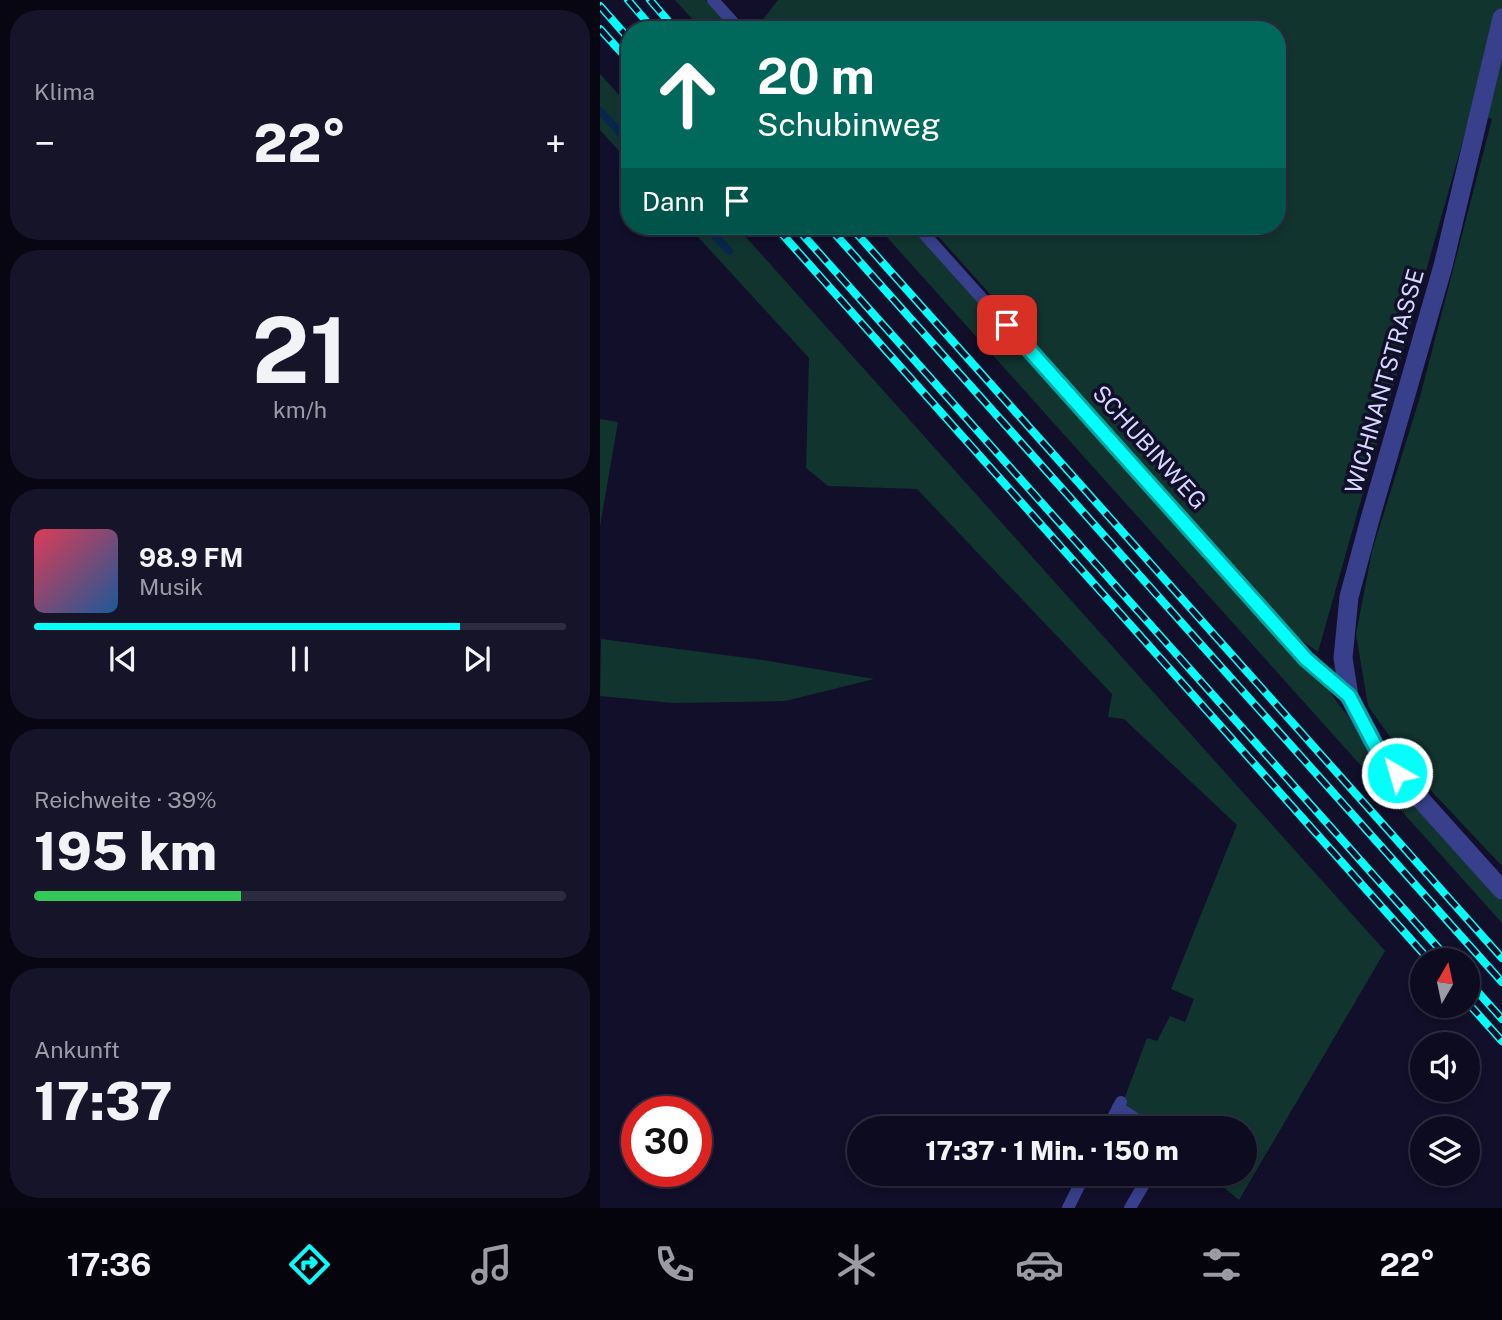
<!DOCTYPE html>
<html lang="de">
<head>
<meta charset="utf-8">
<style>
	:root { --surface:#0d0b20; --page:#161429; --text:#f1f3f6; --muted:#9a9ba5; --line:#2d2b3e; --accent:#04fffb }
	body { margin:0; font-family:"Public Sans",sans-serif; background:var(--page); color:var(--text); height:100vh; display:flex; flex-direction:column; font-size:26px; white-space:nowrap }
	* { box-sizing:border-box; margin:0 }
	p { font-size:23px; color:var(--muted) }
	.icon { flex:none; width:38px; height:38px; fill:none; stroke:currentColor; stroke-width:2; stroke-linecap:round; stroke-linejoin:round }
	.map { position:relative; flex:1; overflow:hidden }
	.side { display:flex; flex-direction:column; gap:10px; padding:10px; background:#070612; width:600px }
	.side>* { flex:none }
	.hud { position:absolute; left:21px; top:21px; width:665px; height:214px; border-radius:28px; box-shadow:0 4px 10px #0003,0 0 0 2px var(--line); background:#00695c; color:#fff; overflow:hidden }
	.needle { width:46px; rotate:9deg }
	.buttons { position:absolute; left:810px; top:948px; display:grid; gap:14px }
	.buttons a { display:grid; place-items:center; width:70px; height:70px; border-radius:50%; background:var(--surface); box-shadow:0 4px 10px #0003,0 0 0 2px var(--line); font-size:35px }
	.speed { position:absolute; left:21px; top:1096px; display:flex; gap:14px; font-size:35px; font-weight:700; text-align:center }
	.speed>* { display:grid; place-content:center; width:91px; height:91px; border-radius:50%; background:var(--surface); box-shadow:0 4px 10px #0003,0 0 0 2px var(--line); line-height:1 }
	.speed .limit { border:10px solid #d22; background:#fff; color:#111 }
	.pin { position:absolute; display:grid; place-items:center; width:60px; height:60px; color:#fff; margin:-30px; border-radius:14px; box-shadow:0 4px 10px #0006 }
	.me { position:absolute; width:77px; margin:-38px; rotate:322deg; stroke-linejoin:round; filter:drop-shadow(0 0 5px #0008) }
	.turn { display:flex; align-items:center; gap:24px; height:147px; padding:0 21px; font-size:32px }
	.turn .icon { width:91px; height:91px; stroke-width:2.5 }
	.turn b { display:block; font-size:49px; line-height:60px }
	.then { display:flex; align-items:center; height:66px; padding:0 21px; background:#0003; gap:14px; font-size:26px }
	.big { font-size:52px; font-weight:800; line-height:1.1 }
	.side .widget { flex:1; display:flex; flex-direction:column; justify-content:center; gap:10px; min-width:0; padding:0 24px; border-radius:28px; background:var(--page) }
	.side .dial { align-items:center; gap:0 }
	.dial b { font-size:91px; line-height:1 }
	.song { display:flex; align-items:center; gap:21px }
	.cover { width:84px; height:84px; border-radius:10px; background:linear-gradient(135deg,hsl(350 70% 55%),hsl(210 70% 35%)) }
	.played { height:7px; border-radius:4px; background:linear-gradient(90deg,var(--accent) 80%,var(--line) 80%) }
	.keys { display:flex; justify-content:space-around; direction:ltr }
	.heat { display:flex; justify-content:space-between; align-items:center; font-size:38px; direction:ltr }
	.charge { height:10px; border-radius:5px; background:linear-gradient(90deg,#34c759 39%,var(--line) 0) }
	.trip { position:absolute; left:247px; top:1116px; width:410px; height:70px; border-radius:35px; background:var(--surface); box-shadow:0 4px 10px #0003,0 0 0 2px var(--line); font-weight:800; line-height:70px; text-align:center }
	.tab-bar { display:flex; height:112px; justify-content:space-around; align-items:center; background:#05040d; color:var(--muted) }
	.tab-bar .icon { width:49px; height:49px }
	.tab-bar .active { color:var(--accent) }
	.tab-bar b { font-size:32px; color:var(--text) }
	main { display:flex; flex:1; min-height:0 }
	.map>svg:first-child { display:block }
	.green { fill:#12342f }
	.lines { fill:none; stroke-linecap:round; stroke-linejoin:round }
	.stream { stroke:#08284a; stroke-width:8 }
	.service { stroke:#383f8b; stroke-width:12 }
	.minor { stroke:#383f8b; stroke-width:19 }
	.rail-casing { stroke:#04fffb; stroke-width:8 }
	.rail { stroke:#110f2a; stroke-width:5; stroke-dasharray:16; stroke-linecap:butt }
	.route-casing { stroke:#03a6a3; stroke-width:18 }
	.route { stroke:#04fffb; stroke-width:12 }
	.labels { text-anchor:middle; dominant-baseline:central; stroke-width:7; stroke-linejoin:round; paint-order:stroke }
	.street-label { font-size:23px; fill:#d8d8ff; stroke:#110f2a }
</style>
</head>
<body>
<main>
<section class="side">
<div class="widget"><p>Klima</p>
<div class="heat"><a>−</a><b class="big">22°</b><a>+</a></div>
</div>
<div class="widget dial"><b>21</b><p>km/h</p></div>
<div class="widget">
<div class="song"><i class="cover"></i><div><b>98.9 FM</b><p>Musik</p></div></div>
<div class="played"></div>
<div class="keys"><svg class="icon" aria-label="previous" viewBox="0 0 24 24"><path d="M18 5L8 12l10 7zM5 5v14"/></svg><svg class="icon" aria-label="pause" viewBox="0 0 24 24"><path d="M8 5v14M16 5v14"/></svg><svg class="icon" aria-label="next" viewBox="0 0 24 24"><path d="M6 5l10 7-10 7zM19 5v14"/></svg></div>
</div>
<div class="widget"><p>Reichweite · 39%</p><b class="big">195 km</b><div class="charge"></div></div>
<div class="widget"><p>Ankunft</p><b class="big">17:37</b></div>
</section>
<div class="map">
<svg width="902" height="1208" viewBox="0 0 902 1208">
	<rect width="100%" height="100%" fill="#110f2a"/>
	<path class="green" d="M 75,0 L 106,0 L 133,30 L 102,30 Z
		M 178,0 L 902,0 L 902,866 L 820,779 L 768,706 L 756,634 L 772,551 L 820,397 L 892,119 L 871,112 L 718,652 L 697,637 L 329,226 L 677,226 L 677,30 L 155,30 Z
		M 0,74 L 30,107 L 30,163 L 0,130 Z
		M 88,226 L 136,226 L 785,951 L 639,1200 L 608,1174 L 644,1174 L 644,1129 L 555,1129 L 523,1102 L 547,1038 L 557,1041 L 570,1016 L 585,1022 L 594,999 L 571,989 L 637,825 L 524,719 L 508,717 L 512,694 L 317,489 L 228,486 L 206,468 L 209,358 Z
		M 277,226 L 310,226 L 719,677 L 776,755 L 902,896 L 902,923 Z
		M 0,419 L 18,422 L 0,526 Z
		M 1,639 L 163,660 L 274,679 L 185,701 L 73,703 L 0,696 Z"/>
	<g class="lines">
		<path class="stream" d="M 0,111 L 30,143
			M 106,226 L 129,251"/>
		<path class="service" d="M 113,0 L 140,30
			M 317,226 L 706,659 L 749,696
			M 518,1107 L 551,1129
			M 507,1129 L 521,1102
			M 468,1208 L 485,1174
			M 530,1208 L 550,1174"/>
		<path class="minor" d="M 902,18 L 843,266 L 770,519 L 749,597 L 743,658 L 749,696 L 779,753 L 902,890"/>
		<defs>
			<path id="rail" d="M 28,0 L 54,30
				M 50,0 L 76,30
				M 0,6 L 30,40
				M 0,29 L 30,62
				M 175,226 L 830,961
				M 195,226 L 850,961
				M 228,226 L 902,982
				M 250,226 L 902,958
				M 868,981 L 902,1019
				M 868,1003 L 902,1041"/>
		</defs>
		<use href="#rail" class="rail-casing"/>
		<use href="#rail" class="rail"/>
	</g>
	<g class="lines">
		<defs>
			<path id="route" d="M 407,325 L 706,659 L 749,696 L 779,753 L 797,773"/>
		</defs>
		<use href="#route" class="route-casing"/>
		<use href="#route" class="route"/>
	</g>
	<g class="labels">
		<g class="street-label">
			<text transform="translate(784 381) rotate(-74)">WICHNANTSTRASSE</text>
			<text transform="translate(550 447) rotate(48)">SCHUBINWEG</text>
		</g>
	</g>
</svg>
<div class="buttons">
<a><svg class="needle" viewBox="-14 -14 28 28"><path d="M0-13l5 13h-10z" fill="#e53935"/><path d="M0 13l5-13h-10z" fill="#9a9ba5"/></svg></a>
<a><svg class="icon" aria-label="sound" viewBox="0 0 24 24"><path d="M4 9h4l5-4v14l-5-4H4zM17 9q2 3 0 6"/></svg></a>
<a><svg class="icon" aria-label="layers" viewBox="0 0 24 24"><path d="M12 4l9 5-9 5-9-5zM3 14l9 5 9-5"/></svg></a>
</div>
<div class="speed"><div class="limit">30</div></div>
<div class="pin" style="left:407px;top:325px;background:#d93025"><svg class="icon" aria-label="arrive" viewBox="0 0 24 24"><path d="M6 21V4h12l-3 4 3 4H6"/></svg></div>
<svg class="me" style="left:797px;top:773px" viewBox="-20 -20 40 40"><circle r="17" fill="#04fffb" stroke="#fff" stroke-width="3"/><path d="M0-11L8 9 0 5-8 9z" fill="#fff"/></svg>
<div class="trip">17:37 · 1 Min. · 150 m</div>
<div class="hud">
<div class="turn"><svg class="icon" aria-label="ahead" viewBox="0 0 24 24"><path d="M12 20V5M6 11l6-6 6 6"/></svg><div><b>20 m</b>Schubinweg</div></div>
<div class="then">Dann<svg class="icon" aria-label="arrive" viewBox="0 0 24 24"><path d="M6 21V4h12l-3 4 3 4H6"/></svg></div>
</div>
</div>
</main>
<nav class="tab-bar">
<b>17:36</b>
<svg class="icon active" aria-label="directions" viewBox="0 0 24 24"><path d="M12 3l9 9-9 9-9-9zM9 14v-3h6M13 9l2 2-2 2"/></svg>
<svg class="icon" aria-label="music" viewBox="0 0 24 24"><path d="M9 18V5l10-2v13"/><circle cx="6" cy="18" r="3"/><circle cx="16" cy="16" r="3"/></svg>
<svg class="icon" aria-label="phone" viewBox="0 0 24 24"><path d="M5 4h4l2 5-3 2q2 4 5 5l2-3 5 2v4C11 20 4 13 5 4z"/></svg>
<svg class="icon" aria-label="climate" viewBox="0 0 24 24"><path d="M12 3v18M4 7l16 10M4 17L20 7"/></svg>
<svg class="icon" aria-label="car" viewBox="0 0 24 24"><path d="M5 17H2v-5l4-1 3-4h7l3 4 3 1v5h-3M9 17h6M6 11h13"/><circle cx="7" cy="17" r="2"/><circle cx="17" cy="17" r="2"/></svg>
<svg class="icon" aria-label="filters" viewBox="0 0 24 24"><path d="M4 7h16M4 17h16"/><circle cx="9" cy="7" r="2"/><circle cx="15" cy="17" r="2"/></svg>
<b>22°</b>
</nav>
</body>
</html>
